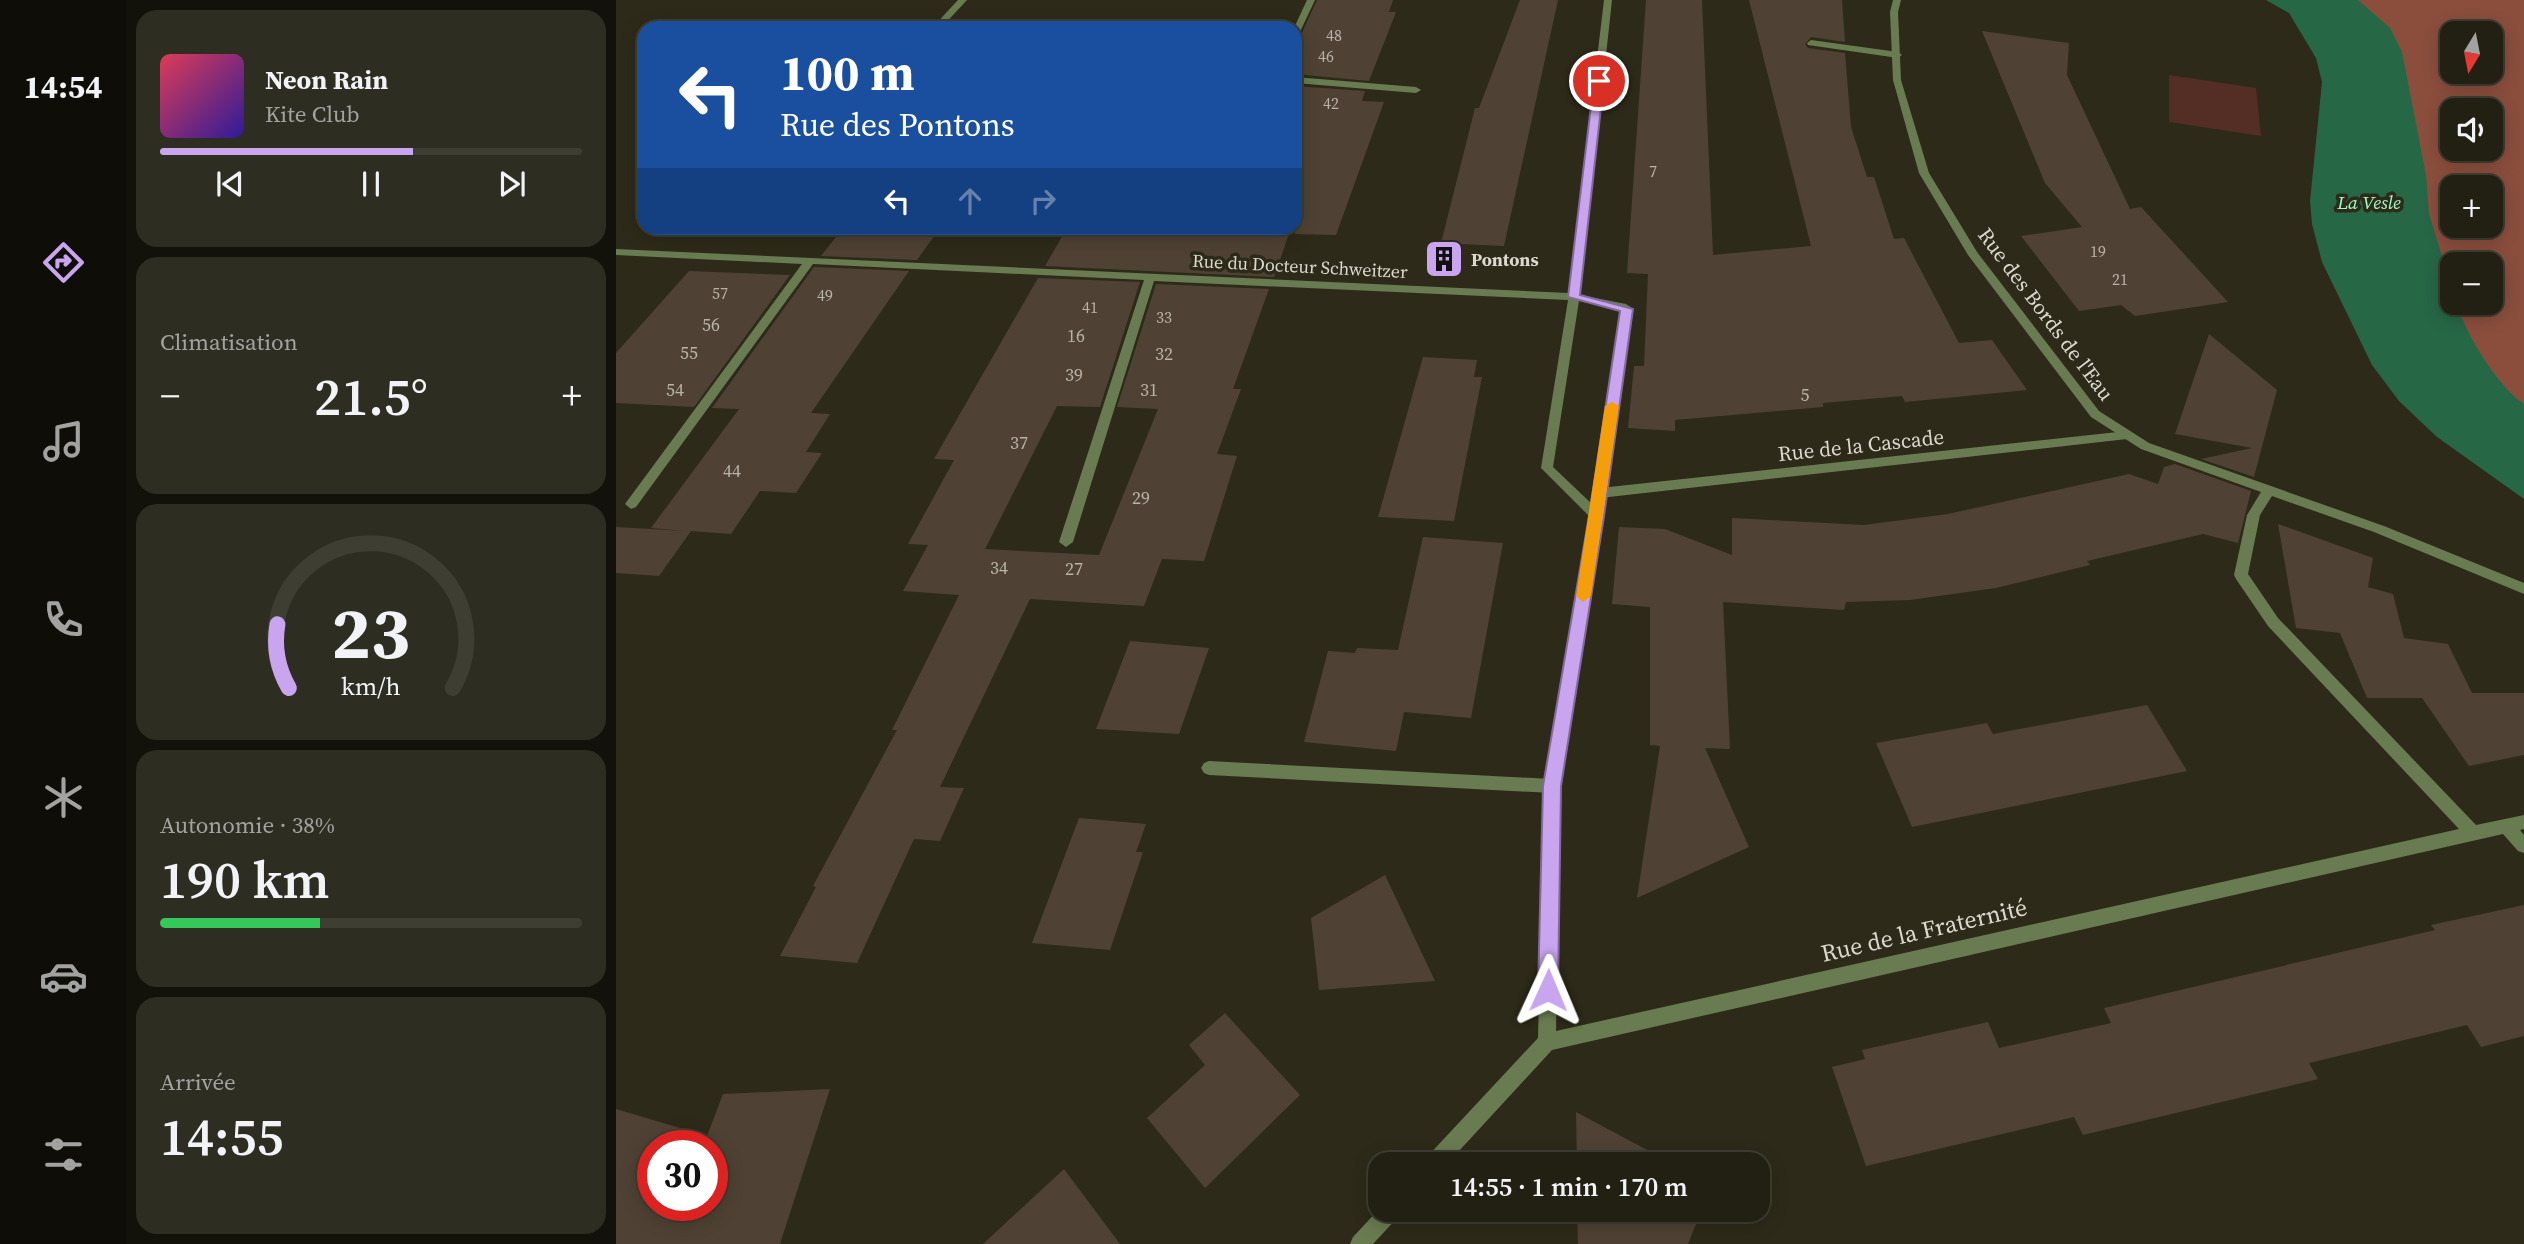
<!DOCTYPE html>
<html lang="fr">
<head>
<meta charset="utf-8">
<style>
	:root { --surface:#222013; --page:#2e2d21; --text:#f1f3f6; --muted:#a2a3a0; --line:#3f3e33; --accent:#c8a5ee }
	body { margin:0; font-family:"Source Serif 4",serif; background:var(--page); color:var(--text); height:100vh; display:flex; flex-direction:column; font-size:26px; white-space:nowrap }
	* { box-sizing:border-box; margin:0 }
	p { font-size:23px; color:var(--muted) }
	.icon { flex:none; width:38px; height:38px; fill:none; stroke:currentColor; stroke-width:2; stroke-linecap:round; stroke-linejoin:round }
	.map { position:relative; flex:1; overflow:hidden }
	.side { display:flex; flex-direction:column; gap:10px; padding:10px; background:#13120a; width:490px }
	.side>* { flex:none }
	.guide { position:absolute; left:21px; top:21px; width:665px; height:214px; border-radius:21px; box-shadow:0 4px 18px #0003,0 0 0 2px var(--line); background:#1a4fa0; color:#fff; overflow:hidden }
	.needle { width:46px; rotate:190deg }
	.fabs { position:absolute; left:1824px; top:21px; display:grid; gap:14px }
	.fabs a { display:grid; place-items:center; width:63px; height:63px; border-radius:14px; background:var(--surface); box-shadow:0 4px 18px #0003,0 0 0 2px var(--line); font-size:35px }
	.speed { position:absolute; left:21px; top:1130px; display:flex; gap:14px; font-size:35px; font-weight:700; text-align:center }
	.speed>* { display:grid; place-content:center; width:91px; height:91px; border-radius:50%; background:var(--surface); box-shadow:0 4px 18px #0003,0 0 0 2px var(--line); line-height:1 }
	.speed .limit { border:10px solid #d22; background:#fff; color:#111 }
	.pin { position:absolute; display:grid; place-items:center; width:60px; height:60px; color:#fff; margin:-30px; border:4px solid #fff; border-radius:50%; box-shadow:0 2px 7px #0007 }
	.me { position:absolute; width:77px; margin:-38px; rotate:1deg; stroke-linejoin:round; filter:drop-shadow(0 0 5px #0008) }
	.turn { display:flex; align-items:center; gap:24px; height:147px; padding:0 28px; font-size:32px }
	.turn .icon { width:91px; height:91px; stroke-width:2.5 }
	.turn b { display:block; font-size:49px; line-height:60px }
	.lanes { display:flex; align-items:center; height:66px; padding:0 28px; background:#0003; justify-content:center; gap:35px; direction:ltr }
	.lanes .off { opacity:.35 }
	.big { font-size:52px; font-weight:600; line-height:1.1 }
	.side .card { flex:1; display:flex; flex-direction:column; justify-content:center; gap:10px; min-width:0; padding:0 24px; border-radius:21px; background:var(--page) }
	.side .dial { align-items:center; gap:0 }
	.dial svg { height:182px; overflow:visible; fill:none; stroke:var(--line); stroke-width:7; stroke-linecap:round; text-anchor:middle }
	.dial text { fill:var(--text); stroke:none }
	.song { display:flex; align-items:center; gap:21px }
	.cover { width:84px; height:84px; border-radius:10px; background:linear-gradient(135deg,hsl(350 70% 55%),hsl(250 70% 35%)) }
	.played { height:7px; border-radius:4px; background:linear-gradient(90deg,var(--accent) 60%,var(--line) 60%) }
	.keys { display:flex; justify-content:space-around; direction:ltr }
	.heat { display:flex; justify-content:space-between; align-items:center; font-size:38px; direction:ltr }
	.charge { height:10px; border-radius:5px; background:linear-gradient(90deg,#34c759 38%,var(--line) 0) }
	.trip { position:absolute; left:752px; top:1152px; width:402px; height:70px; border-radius:21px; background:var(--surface); box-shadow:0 4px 18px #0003,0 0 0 2px var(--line); font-weight:600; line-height:70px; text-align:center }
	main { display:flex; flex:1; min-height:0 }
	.tab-bar { display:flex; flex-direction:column; width:126px; justify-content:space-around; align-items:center; background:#0e0d08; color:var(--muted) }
	.tab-bar .icon { width:49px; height:49px }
	.tab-bar .active { color:var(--accent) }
	.tab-bar b { font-size:32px; color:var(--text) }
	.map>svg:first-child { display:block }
	.green { fill:#542e24 }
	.forest { fill:#8b4e3d; fill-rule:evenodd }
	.water { fill:#266746 }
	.building { fill:#4f4234; fill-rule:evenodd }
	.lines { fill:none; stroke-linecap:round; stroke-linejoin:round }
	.service { fill:#697b51; fill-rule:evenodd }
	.minor { fill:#697b51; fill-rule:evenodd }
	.route { fill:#c8a5ee; stroke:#826b9b; stroke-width:2 }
	.slow { fill:#f59e0b }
	.labels { text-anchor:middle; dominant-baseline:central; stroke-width:7; stroke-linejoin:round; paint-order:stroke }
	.far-number-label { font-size:16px; fill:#b8b3a8 }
	.far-poi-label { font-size:18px; font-weight:bold; fill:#dbd9ce; stroke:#2d2a19; text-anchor:start }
	.far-street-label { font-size:18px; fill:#dbd9ce; stroke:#2d2a19 }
	.number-label { font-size:18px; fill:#b8b3a8 }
	.far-water-label { font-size:19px; font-style:italic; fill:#9dfac4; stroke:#2d2a19 }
	.street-label { font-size:21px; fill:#dbd9ce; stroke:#2d2a19 }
	.near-street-label { font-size:24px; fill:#dbd9ce; stroke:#2d2a19 }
</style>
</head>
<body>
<main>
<nav class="tab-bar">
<b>14:54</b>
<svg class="icon active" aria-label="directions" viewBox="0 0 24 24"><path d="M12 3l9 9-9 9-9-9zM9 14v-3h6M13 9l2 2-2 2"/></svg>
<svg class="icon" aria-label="music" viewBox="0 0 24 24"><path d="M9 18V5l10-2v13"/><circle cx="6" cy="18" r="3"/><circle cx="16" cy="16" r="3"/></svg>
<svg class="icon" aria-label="phone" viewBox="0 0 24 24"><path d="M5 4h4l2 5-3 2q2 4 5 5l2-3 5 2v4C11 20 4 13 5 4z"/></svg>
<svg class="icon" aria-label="climate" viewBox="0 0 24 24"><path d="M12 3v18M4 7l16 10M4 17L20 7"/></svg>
<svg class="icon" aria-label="car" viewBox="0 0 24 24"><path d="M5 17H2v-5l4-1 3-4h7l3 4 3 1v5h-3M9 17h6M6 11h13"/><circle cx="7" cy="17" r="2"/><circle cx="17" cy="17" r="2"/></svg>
<svg class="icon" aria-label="filters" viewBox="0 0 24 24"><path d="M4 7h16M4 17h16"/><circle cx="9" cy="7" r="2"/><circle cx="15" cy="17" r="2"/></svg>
</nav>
<section class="side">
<div class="card">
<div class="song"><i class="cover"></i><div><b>Neon Rain</b><p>Kite Club</p></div></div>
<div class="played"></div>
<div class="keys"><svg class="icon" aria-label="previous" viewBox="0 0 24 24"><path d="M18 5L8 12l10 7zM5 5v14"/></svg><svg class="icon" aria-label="pause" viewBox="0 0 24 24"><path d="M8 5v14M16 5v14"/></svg><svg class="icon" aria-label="next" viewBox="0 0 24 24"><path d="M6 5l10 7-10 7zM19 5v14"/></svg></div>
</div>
<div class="card"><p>Climatisation</p>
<div class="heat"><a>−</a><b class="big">21.5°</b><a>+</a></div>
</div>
<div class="card dial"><svg viewBox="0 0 100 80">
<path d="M14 69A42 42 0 1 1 86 69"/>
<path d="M14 69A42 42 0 0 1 9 41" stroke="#c8a5ee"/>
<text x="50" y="56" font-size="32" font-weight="700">23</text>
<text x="50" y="72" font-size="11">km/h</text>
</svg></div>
<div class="card"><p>Autonomie · 38%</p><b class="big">190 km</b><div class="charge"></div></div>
<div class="card"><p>Arrivée</p><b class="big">14:55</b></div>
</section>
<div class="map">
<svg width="1908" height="1244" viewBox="0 0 1908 1244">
	<rect width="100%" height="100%" fill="#2d2a19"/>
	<path class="green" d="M 1553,75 L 1640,88 L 1645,136 L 1553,122 Z"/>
	<path class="forest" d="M 1703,0 L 1908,0 L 1908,469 ZM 1836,33 L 1874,33 L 1874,72 L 1836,72 ZM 1836,110 L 1874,110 L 1874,149 L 1836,149 ZM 1836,187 L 1874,187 L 1874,226 L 1836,226 ZM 1836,264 L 1874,264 L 1874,303 L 1836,303 Z"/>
	<path class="water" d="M 1650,0 L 1742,0 L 1774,28 L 1786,52 L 1810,175 L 1813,214 L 1836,289 L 1836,303 L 1840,303 C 1850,334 1881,386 1908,404 L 1908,499 L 1821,437 L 1783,401 L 1756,365 L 1706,262 L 1696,224 L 1694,201 L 1706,82 L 1700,58 L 1673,13 Z"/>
	<path class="building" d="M 701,0 L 777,0 L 773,12 L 780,12 L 753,81 L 679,74 L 679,40 L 685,35 Z
		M 904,0 L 942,0 L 888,246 L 825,243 L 859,108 L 863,108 Z
		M 1030,0 L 1086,0 L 1097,255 L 1195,246 L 1133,0 L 1226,0 L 1229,42 L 1195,37 L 1189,44 L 1192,48 L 1229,53 L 1235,127 L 1251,177 L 1258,177 L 1278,239 L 1288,238 L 1343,343 L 1376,340 L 1411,390 L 1289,402 L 1286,396 L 1207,403 L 1207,407 L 1059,420 L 1059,431 L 1012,428 L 1018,366 L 1028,366 L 1032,274 L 1011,273 Z
		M 1366,31 L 1453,43 L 1451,75 L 1514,209 L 1525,207 L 1612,302 L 1519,316 L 1505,305 L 1463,311 L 1405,236 L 1466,227 L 1429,183 Z
		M 679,86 L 749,91 L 746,101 L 768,102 L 720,235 L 679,234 Z
		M 227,228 L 324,228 L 301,260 L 205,256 Z
		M 451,228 L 675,228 L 658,277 L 429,266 Z
		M 198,267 L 293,271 L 195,413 L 214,414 L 190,452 L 206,453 L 180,493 L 144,491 L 115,534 L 75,531 L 43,576 L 0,573 L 0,527 L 70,531 L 35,528 L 123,409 L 96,408 Z
		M 73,271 L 174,275 L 78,407 L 0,403 L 0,353 Z
		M 422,278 L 524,282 L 484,407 L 441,406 L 369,549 L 483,555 L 542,409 L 501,407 L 540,284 L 653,289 L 617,389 L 625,389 L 601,454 L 621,456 L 588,561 L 546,559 L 528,606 L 414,599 L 324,787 L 348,788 L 324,841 L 298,839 L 241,963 L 164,956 L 200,887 L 197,886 L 281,730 L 276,730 L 343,595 L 287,591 L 312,545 L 292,544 L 338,460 L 318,459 Z
		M 1593,334 L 1661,390 L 1638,477 L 1585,459 L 1636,448 L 1559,434 Z
		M 807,357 L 861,360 L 858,377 L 866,377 L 838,521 L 762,517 Z
		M 1559,464 L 1635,491 L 1622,543 L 1587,534 L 1471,561 L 1474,565 L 1380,588 L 1294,600 L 1230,602 L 1228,610 L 1107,602 L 1114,749 L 1089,748 L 1133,847 L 1021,898 L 1044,746 L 1034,745 L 1034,607 L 996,604 L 1003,527 L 1049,529 L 1116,555 L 1116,518 L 1248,525 L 1332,514 L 1513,474 L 1542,484 L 1548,467 Z
		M 1662,524 L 1757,558 L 1752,587 L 1777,594 L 1788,638 L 1832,644 L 1856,693 L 1908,693 L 1908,755 L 1853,766 L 1806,698 L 1751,698 L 1724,633 L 1680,628 Z
		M 807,537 L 887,543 L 855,718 L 788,712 L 780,751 L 688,742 L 712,651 L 739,653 L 741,648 L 782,650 Z
		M 514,641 L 593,648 L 563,734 L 480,729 Z
		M 1531,705 L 1571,771 L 1296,827 L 1260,743 L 1371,723 L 1377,734 Z
		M 463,818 L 530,824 L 520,852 L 527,852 L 494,950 L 416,943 Z
		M 769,875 L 819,981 L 703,990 L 695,918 Z
		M 1908,905 L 1908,1036 L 1865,1047 L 1851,1025 L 1693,1063 L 1702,1079 L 1467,1135 L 1458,1117 L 1250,1166 L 1216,1067 L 1249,1059 L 1246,1050 L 1372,1022 L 1383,1048 L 1495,1023 L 1488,1008 L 1819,930 L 1815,925 Z
		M 609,1013 L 684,1095 L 589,1188 L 531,1118 L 589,1065 L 573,1045 Z
		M 214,1089 L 164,1244 L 0,1244 L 0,1109 L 91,1136 L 107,1094 ZM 37,1146 L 96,1146 L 96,1206 L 37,1206 Z
		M 960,1112 L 1018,1143 L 1058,1164 L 961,1164 Z
		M 448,1169 L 504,1244 L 367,1244 Z
		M 961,1209 L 1086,1209 L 1072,1244 L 962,1244 Z"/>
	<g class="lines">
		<path class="service" d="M 1195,40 L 1282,52 L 1286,55 L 1282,58 L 1192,45 L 1191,43 Z
			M 1511,431 L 1517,435 L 1511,439 L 984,498 L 978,493 L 984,488 Z
			M 593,761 L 936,779 L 941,781 L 944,786 L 941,791 L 936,793 L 593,775 L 588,773 L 585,768 L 588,763 Z"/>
		<path class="minor" d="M 342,0 L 351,0 L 325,28 L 316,28 Z
			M 691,0 L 699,0 L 683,34 L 679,37 L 678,28 Z
			M 988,0 L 996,0 L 964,295 L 1010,304 L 1016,308 L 988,516 L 944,786 L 940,1031 L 1843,829 L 1652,626 L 1620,579 L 1618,575 L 1631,515 L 1645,492 L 1525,449 L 1475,417 L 1352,255 L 1303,173 L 1277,80 L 1274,12 L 1277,0 L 1285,0 L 1282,12 L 1285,80 L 1313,173 L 1361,252 L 1483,411 L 1533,443 L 1768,526 L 1908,583 L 1908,594 L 1758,532 L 1656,496 L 1644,515 L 1632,574 L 1662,618 L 1860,825 L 1908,815 L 1908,829 L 1904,830 L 1908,835 L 1908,853 L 1902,851 L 1887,834 L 936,1050 L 831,1164 L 809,1164 L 811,1157 L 922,1038 L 928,786 L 974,517 L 925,468 L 952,300 L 538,281 L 457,542 L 450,547 L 443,542 L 528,280 L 197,264 L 20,507 L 15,509 L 9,504 L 186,264 L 0,255 L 0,249 L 953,293 ZM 963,301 L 1004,310 L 976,504 L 937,467 Z
			M 679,77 L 800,87 L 805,90 L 800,93 L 679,83 Z
			M 765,1207 L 765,1209 L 786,1209 L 783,1216 L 757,1244 L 734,1244 L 737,1237 Z"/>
	</g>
	<path class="route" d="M 983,78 L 988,81 L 964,295 L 1017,309 L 988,516 L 945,786 L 942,990 L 939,997 L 932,1000 L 925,997 L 922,990 L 927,786 L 973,516 L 1004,311 L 952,297 L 978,81 Z"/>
	<path class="slow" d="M 996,402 L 1003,406 L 975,596 L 967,602 L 960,596 L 989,406 Z"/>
	<defs>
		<symbol id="building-square" viewBox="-11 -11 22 22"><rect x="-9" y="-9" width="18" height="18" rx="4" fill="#c8a5ee" stroke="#2d2a19"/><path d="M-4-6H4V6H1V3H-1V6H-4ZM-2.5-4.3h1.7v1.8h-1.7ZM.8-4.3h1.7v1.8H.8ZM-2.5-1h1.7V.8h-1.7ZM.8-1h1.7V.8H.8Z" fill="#111"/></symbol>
	</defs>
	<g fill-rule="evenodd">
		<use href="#building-square" x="806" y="237" width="44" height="44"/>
	</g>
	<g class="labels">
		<g class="far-number-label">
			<text x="718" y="35">48</text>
			<text x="710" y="56">46</text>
			<text x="715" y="103">42</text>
			<text x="1037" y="171">7</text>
			<text x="1482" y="251">19</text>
			<text x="1504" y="279">21</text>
			<text x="104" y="293">57</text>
			<text x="209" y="295">49</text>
			<text x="474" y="307">41</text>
			<text x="548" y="317">33</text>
		</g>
		<g class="far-poi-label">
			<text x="855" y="259">Pontons</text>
		</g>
		<g class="far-street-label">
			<text transform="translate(684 266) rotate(3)">Rue du Docteur Schweitzer</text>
		</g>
		<g class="number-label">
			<text x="95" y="324">56</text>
			<text x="460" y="335">16</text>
			<text x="73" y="352">55</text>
			<text x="548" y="353">32</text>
			<text x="458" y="374">39</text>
			<text x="59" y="389">54</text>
			<text x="533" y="389">31</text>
			<text x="1189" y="394">5</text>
			<text x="403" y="442">37</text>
			<text x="116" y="470">44</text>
			<text x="525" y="497">29</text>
			<text x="383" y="567">34</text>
			<text x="458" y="568">27</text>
		</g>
		<g class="far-water-label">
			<text x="1753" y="202">La Vesle</text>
		</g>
		<g class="street-label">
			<text transform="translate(1430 314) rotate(53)">Rue des Bords de l'Eau</text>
			<text transform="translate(1245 445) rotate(-6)">Rue de la Cascade</text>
		</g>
		<g class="near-street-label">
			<text transform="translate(1308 930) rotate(-13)">Rue de la Fraternité</text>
		</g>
	</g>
</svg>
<div class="fabs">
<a><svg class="needle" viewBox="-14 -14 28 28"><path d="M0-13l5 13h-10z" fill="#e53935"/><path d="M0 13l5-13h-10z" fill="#a2a3a0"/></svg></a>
<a><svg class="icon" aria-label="sound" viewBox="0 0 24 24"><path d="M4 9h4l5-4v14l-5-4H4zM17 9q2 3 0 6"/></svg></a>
<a>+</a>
<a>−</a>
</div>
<div class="speed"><div class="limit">30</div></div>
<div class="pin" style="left:983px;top:81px;background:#d93025"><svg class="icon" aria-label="arrive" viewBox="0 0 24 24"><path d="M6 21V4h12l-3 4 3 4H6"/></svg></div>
<svg class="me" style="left:932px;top:990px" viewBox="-20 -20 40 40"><path d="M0-17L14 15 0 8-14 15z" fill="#c8a5ee" stroke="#fff" stroke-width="4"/></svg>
<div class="trip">14:55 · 1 min · 170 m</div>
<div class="guide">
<div class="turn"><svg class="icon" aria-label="left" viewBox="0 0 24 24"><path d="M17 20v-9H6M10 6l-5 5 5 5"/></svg><div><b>100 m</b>Rue des Pontons</div></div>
<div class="lanes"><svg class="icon" aria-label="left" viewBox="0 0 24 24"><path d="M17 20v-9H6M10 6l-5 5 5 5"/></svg><svg class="icon off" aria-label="ahead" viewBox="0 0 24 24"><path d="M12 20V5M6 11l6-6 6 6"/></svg><svg class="icon off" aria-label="right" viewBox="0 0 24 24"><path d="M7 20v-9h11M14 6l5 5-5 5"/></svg></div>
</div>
</div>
</main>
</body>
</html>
